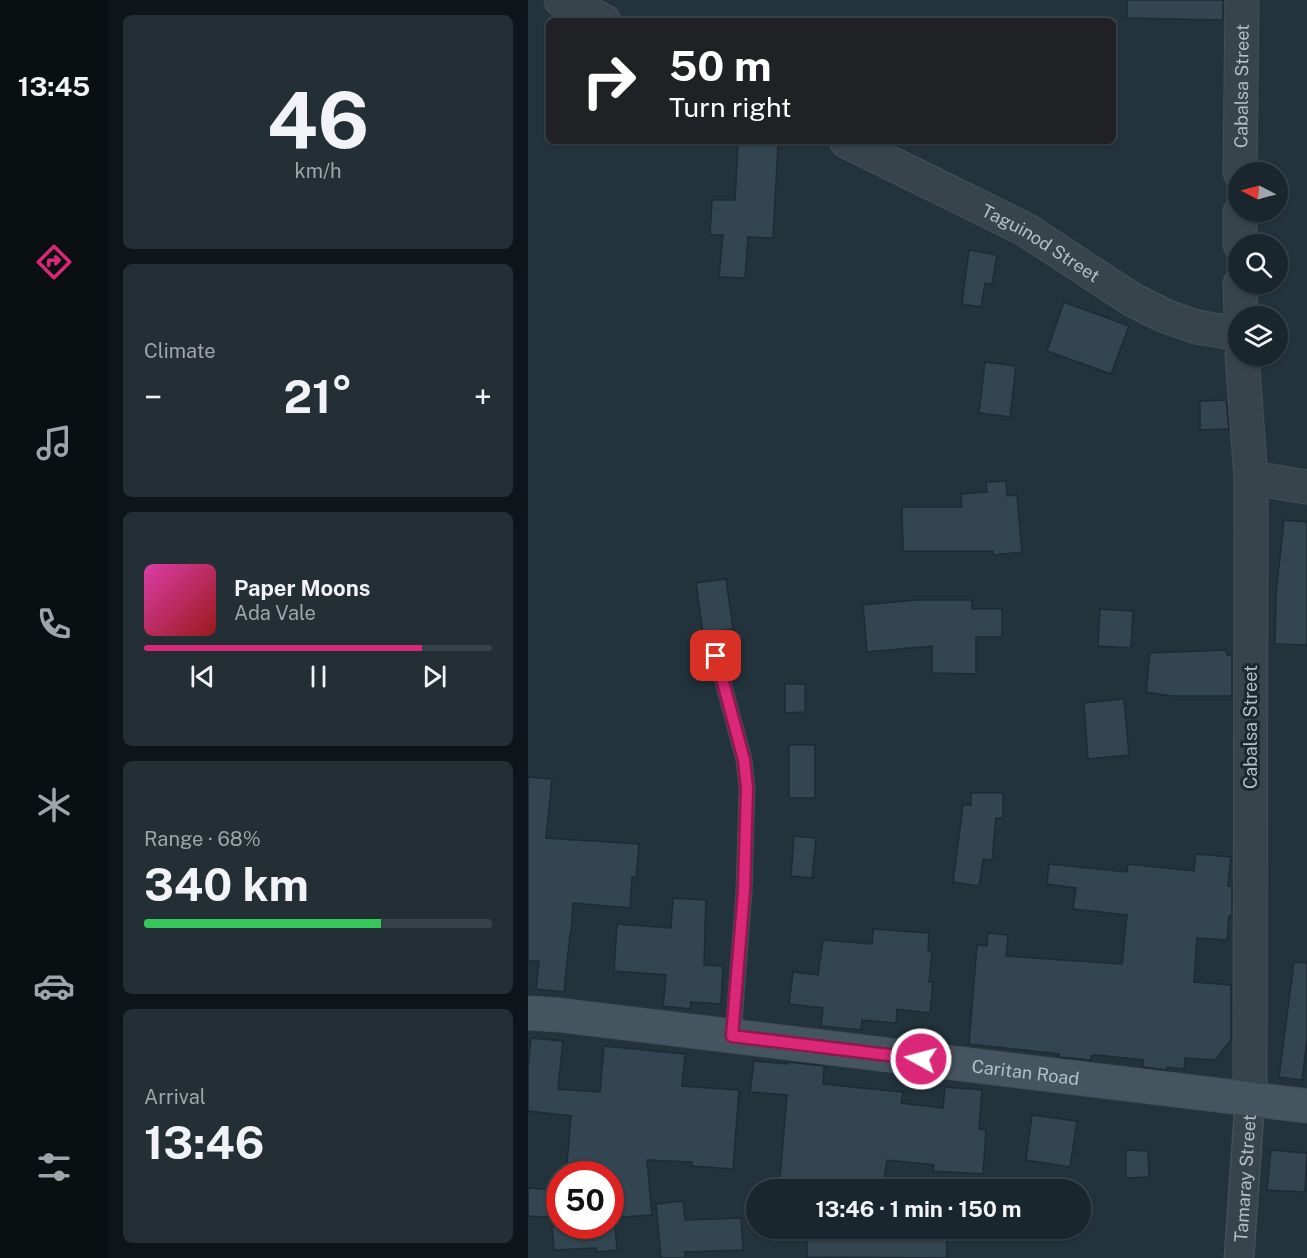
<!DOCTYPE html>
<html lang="en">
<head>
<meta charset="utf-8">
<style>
	:root { --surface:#1a262d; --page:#232e35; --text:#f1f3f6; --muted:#9fa5aa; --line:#384349; --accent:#db2777 }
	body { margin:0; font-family:"Public Sans",sans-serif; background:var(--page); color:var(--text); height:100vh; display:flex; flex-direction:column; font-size:22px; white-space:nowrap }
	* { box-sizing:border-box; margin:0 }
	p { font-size:20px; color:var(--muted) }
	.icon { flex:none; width:33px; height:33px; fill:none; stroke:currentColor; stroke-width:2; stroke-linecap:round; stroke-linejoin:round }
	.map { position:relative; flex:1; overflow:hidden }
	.sheet { display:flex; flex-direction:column; gap:15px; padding:15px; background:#0e1519; width:420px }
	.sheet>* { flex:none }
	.banner { position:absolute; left:18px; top:18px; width:570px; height:126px; border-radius:9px; box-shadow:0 2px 4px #0004,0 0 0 2px var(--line); background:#202124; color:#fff; overflow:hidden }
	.needle { width:39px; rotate:276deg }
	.fabs { position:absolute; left:700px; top:162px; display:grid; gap:12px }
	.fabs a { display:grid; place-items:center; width:60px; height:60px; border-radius:50%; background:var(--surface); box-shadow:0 2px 4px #0004,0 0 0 2px var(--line); font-size:30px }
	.speed { position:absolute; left:18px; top:1161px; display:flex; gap:12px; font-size:30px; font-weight:700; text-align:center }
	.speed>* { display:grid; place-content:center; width:78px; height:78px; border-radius:50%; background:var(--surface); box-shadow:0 2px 4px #0004,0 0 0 2px var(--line); line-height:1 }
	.speed .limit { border:9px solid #d22; background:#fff; color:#111 }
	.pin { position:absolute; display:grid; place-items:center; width:51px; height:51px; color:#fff; margin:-26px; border-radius:12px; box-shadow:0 3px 9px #0006 }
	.me { position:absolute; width:66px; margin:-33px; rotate:277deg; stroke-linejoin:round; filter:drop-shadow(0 0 4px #0008) }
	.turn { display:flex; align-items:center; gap:21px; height:126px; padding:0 24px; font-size:27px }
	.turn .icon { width:78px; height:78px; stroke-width:2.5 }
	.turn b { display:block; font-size:42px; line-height:51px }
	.big { font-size:45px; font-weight:700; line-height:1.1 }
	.sheet .card { flex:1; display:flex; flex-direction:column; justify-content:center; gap:9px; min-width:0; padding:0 21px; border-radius:9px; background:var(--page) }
	.sheet .dial { align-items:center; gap:0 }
	.dial b { font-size:78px; line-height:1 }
	.song { display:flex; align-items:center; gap:18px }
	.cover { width:72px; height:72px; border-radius:9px; background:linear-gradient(135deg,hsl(320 70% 55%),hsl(0 70% 35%)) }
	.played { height:6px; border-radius:3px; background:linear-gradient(90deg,var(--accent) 80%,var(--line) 80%) }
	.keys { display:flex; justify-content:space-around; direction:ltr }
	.heat { display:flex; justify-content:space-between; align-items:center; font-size:33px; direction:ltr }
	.charge { height:9px; border-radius:4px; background:linear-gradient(90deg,#34c759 68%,var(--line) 0) }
	.trip { position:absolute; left:218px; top:1179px; width:345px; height:60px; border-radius:30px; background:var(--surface); box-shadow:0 2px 4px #0004,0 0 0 2px var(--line); font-weight:700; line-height:60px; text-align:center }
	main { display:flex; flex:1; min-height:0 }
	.menu { display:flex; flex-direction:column; width:108px; justify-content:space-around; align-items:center; background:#0a0f12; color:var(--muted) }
	.menu .icon { width:42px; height:42px }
	.menu .active { color:var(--accent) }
	.menu b { font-size:27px; color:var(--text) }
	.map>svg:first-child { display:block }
	.building { fill:#324550; stroke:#1e2b33; stroke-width:1.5 }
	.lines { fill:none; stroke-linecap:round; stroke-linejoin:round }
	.service-casing { stroke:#435058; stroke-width:17 }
	.minor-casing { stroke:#435058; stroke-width:31 }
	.tertiary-casing { stroke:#435058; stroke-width:35 }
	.secondary-casing { stroke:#435058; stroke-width:35 }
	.service { stroke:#37444c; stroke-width:15 }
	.minor { stroke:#37444c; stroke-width:28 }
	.tertiary { stroke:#37444c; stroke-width:33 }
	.secondary { stroke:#45555f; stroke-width:33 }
	.route-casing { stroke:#8e194d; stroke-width:15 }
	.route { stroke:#db2777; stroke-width:10 }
	.labels { text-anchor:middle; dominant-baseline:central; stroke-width:6; stroke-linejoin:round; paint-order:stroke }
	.street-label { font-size:18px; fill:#b2bfc7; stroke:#1c2931 }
</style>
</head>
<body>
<main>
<nav class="menu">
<b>13:45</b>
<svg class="icon active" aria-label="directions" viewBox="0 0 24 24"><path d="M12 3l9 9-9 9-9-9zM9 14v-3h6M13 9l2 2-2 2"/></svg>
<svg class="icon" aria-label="music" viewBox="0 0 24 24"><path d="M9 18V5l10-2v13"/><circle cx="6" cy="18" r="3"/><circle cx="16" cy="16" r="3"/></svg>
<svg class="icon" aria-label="phone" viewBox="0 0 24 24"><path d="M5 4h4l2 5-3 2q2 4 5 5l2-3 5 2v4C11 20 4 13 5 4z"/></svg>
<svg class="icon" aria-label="climate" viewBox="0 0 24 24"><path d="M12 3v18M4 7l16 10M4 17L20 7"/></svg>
<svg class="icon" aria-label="car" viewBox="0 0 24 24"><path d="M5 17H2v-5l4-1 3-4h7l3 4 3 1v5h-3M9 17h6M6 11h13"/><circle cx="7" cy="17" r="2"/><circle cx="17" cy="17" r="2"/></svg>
<svg class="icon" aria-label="filters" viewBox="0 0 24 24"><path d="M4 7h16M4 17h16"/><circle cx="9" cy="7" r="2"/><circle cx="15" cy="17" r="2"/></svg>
</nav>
<section class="sheet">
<div class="card dial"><b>46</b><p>km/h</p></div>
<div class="card"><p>Climate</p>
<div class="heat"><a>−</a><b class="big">21°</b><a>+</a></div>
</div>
<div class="card">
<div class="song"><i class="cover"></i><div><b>Paper Moons</b><p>Ada Vale</p></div></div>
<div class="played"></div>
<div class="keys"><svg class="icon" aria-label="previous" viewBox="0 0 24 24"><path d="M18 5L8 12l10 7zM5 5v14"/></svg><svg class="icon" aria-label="pause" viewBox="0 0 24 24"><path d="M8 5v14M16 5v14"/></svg><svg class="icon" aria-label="next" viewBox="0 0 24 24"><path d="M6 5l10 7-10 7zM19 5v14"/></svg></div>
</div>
<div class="card"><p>Range · 68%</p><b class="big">340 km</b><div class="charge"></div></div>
<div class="card"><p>Arrival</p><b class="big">13:46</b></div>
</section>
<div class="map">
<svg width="779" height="1258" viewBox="0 0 779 1258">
	<rect width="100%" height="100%" fill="#23333c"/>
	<path class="building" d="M 599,0 L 695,0 L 695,20 L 599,18 Z
		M 210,144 L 250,145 L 245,238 L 220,237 L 217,278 L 191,277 L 195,235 L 182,235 L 184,200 L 207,200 Z
		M 441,250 L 469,255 L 464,284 L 457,283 L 453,307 L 434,304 Z
		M 536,302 L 601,326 L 583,374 L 519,351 Z
		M 457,362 L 488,366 L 482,417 L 451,413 Z
		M 698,400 L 701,429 L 672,430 L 672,401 Z
		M 478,481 L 479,496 L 489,495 L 494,552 L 465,555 L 465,551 L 375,551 L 374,507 L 434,507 L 433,494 L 459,492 L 458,482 Z
		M 756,520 L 779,522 L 779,645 L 747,644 L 748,594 Z
		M 198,579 L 205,629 L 175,633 L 168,583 Z
		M 387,600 L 444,600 L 444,609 L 474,609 L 474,637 L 448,637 L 448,674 L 404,673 L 404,646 L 339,652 L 335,605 Z
		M 572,609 L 605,611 L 603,648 L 570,646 Z
		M 698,650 L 699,655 L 704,655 L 704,696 L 643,696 L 618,692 L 622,653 Z
		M 257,684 L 277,684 L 277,712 L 257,713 Z
		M 596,699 L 601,755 L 560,759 L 556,703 Z
		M 261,745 L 287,745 L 287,798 L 261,798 Z
		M 0,777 L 24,779 L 18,838 L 111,844 L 108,878 L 104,877 L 102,908 L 45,903 L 43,934 L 42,934 L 36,992 L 8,989 L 11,961 L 0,961 Z
		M 443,793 L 475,793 L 475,818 L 468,818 L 464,860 L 455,859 L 451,886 L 425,882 L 435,805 L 443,805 Z
		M 266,836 L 288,838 L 284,878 L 263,876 Z
		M 668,854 L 703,857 L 700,886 L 704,886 L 704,916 L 701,916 L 699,940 L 669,938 L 666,982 L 703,985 L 703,1040 L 687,1060 L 657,1058 L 656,1069 L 639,1067 L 639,1070 L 615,1067 L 615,1060 L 568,1055 L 563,1056 L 563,1060 L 531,1057 L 531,1054 L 441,1044 L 449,945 L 459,946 L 460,933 L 480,935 L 478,956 L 594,964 L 599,915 L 545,909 L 548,888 L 519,884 L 521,864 L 599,872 L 600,864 L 666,871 Z
		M 145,898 L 178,900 L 176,965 L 195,966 L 193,1004 L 163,1002 L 162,1009 L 135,1006 L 138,975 L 86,971 L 89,924 L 143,928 Z
		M 345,929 L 401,933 L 400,951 L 404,952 L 401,982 L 405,982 L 402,1013 L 369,1009 L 368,1023 L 334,1020 L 333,1030 L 293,1026 L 295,1008 L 261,1004 L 265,972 L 290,975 L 295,940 L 344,944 Z
		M 766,962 L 779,963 L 779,1040 L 774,1080 L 751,1077 Z
		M 3,1038 L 35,1041 L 30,1089 L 72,1092 L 76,1046 L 157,1054 L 154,1086 L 211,1090 L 205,1169 L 164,1166 L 164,1162 L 119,1160 L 124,1215 L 82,1218 L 82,1174 L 38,1174 L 43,1116 L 0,1111 L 0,1067 Z
		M 226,1061 L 260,1064 L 260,1062 L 296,1066 L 295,1084 L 375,1092 L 373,1103 L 415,1108 L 417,1087 L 454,1090 L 451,1129 L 458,1130 L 455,1174 L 405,1171 L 406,1165 L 359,1160 L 354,1190 L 324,1190 L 252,1179 L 259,1095 L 222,1092 Z
		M 504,1115 L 549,1121 L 542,1167 L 498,1160 Z
		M 598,1150 L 620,1151 L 621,1177 L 598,1178 Z
		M 743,1150 L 779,1153 L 777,1192 L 739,1190 Z
		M 0,1188 L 32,1190 L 32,1218 L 0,1216 Z
		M 155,1201 L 157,1220 L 213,1218 L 215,1250 L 157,1252 L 157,1258 L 133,1258 L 128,1204 Z
		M 24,1226 L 87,1226 L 89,1250 L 69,1252 L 68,1248 L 26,1250 Z
		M 279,1228 L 418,1228 L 419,1258 L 279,1257 Z"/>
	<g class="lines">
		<defs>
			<path id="service" d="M 188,656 L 216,760 L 219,788 L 216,891 L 205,1036"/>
			<g id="minor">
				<path id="s1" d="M 711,1258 L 722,1099"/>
			</g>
			<g id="tertiary">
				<path d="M 33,0 L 76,21"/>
				<path id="s2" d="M 318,141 L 498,230 L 605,300 L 637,316 L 669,327 L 711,334"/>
				<path id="s3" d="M 712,172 L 714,0"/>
				<path d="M 712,212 L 712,244"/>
				<path d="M 712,284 L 713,316"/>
				<path d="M 714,356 L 723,478 L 722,1099"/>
				<path d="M 723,478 L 779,487"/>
			</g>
			<g id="secondary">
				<path id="s4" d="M 0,1013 L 31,1015 L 779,1106"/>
			</g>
		</defs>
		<use href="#service" class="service-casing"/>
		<use href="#minor" class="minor-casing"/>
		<use href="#tertiary" class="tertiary-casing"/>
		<use href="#secondary" class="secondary-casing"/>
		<use href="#service" class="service"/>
		<use href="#minor" class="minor"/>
		<use href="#tertiary" class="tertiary"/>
		<use href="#secondary" class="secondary"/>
	</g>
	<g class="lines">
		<defs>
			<path id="route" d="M 188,656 L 216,760 L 219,788 L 216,891 L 204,1036 L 393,1059"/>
		</defs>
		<use href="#route" class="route-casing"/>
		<use href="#route" class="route"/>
	</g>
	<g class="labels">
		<g class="street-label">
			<text stroke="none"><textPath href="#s3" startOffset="86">Cabalsa Street</textPath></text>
			<text stroke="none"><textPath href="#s2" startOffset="220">Taguinod Street</textPath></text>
			<text transform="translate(722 727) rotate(-90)">Cabalsa Street</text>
			<text stroke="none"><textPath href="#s4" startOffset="501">Caritan Road</textPath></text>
			<text stroke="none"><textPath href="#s1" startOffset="80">Tamaray Street</textPath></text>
		</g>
	</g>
</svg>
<div class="fabs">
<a><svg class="needle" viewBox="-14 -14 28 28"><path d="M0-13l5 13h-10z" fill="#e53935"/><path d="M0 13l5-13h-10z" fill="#9fa5aa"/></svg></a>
<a><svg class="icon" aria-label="search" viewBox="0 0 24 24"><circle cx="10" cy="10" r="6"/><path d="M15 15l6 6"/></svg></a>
<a><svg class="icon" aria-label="layers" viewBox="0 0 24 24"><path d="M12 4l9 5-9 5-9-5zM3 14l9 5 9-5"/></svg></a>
</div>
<div class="speed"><div class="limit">50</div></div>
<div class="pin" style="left:188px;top:656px;background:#d93025"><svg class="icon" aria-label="arrive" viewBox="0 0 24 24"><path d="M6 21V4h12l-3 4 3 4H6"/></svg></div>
<svg class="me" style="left:393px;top:1059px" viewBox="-20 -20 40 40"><circle r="17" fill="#db2777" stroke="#fff" stroke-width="3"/><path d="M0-11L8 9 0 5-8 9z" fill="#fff"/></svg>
<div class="trip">13:46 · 1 min · 150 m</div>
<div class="banner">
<div class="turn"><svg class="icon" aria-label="right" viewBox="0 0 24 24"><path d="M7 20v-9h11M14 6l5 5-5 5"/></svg><div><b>50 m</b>Turn right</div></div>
</div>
</div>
</main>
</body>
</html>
